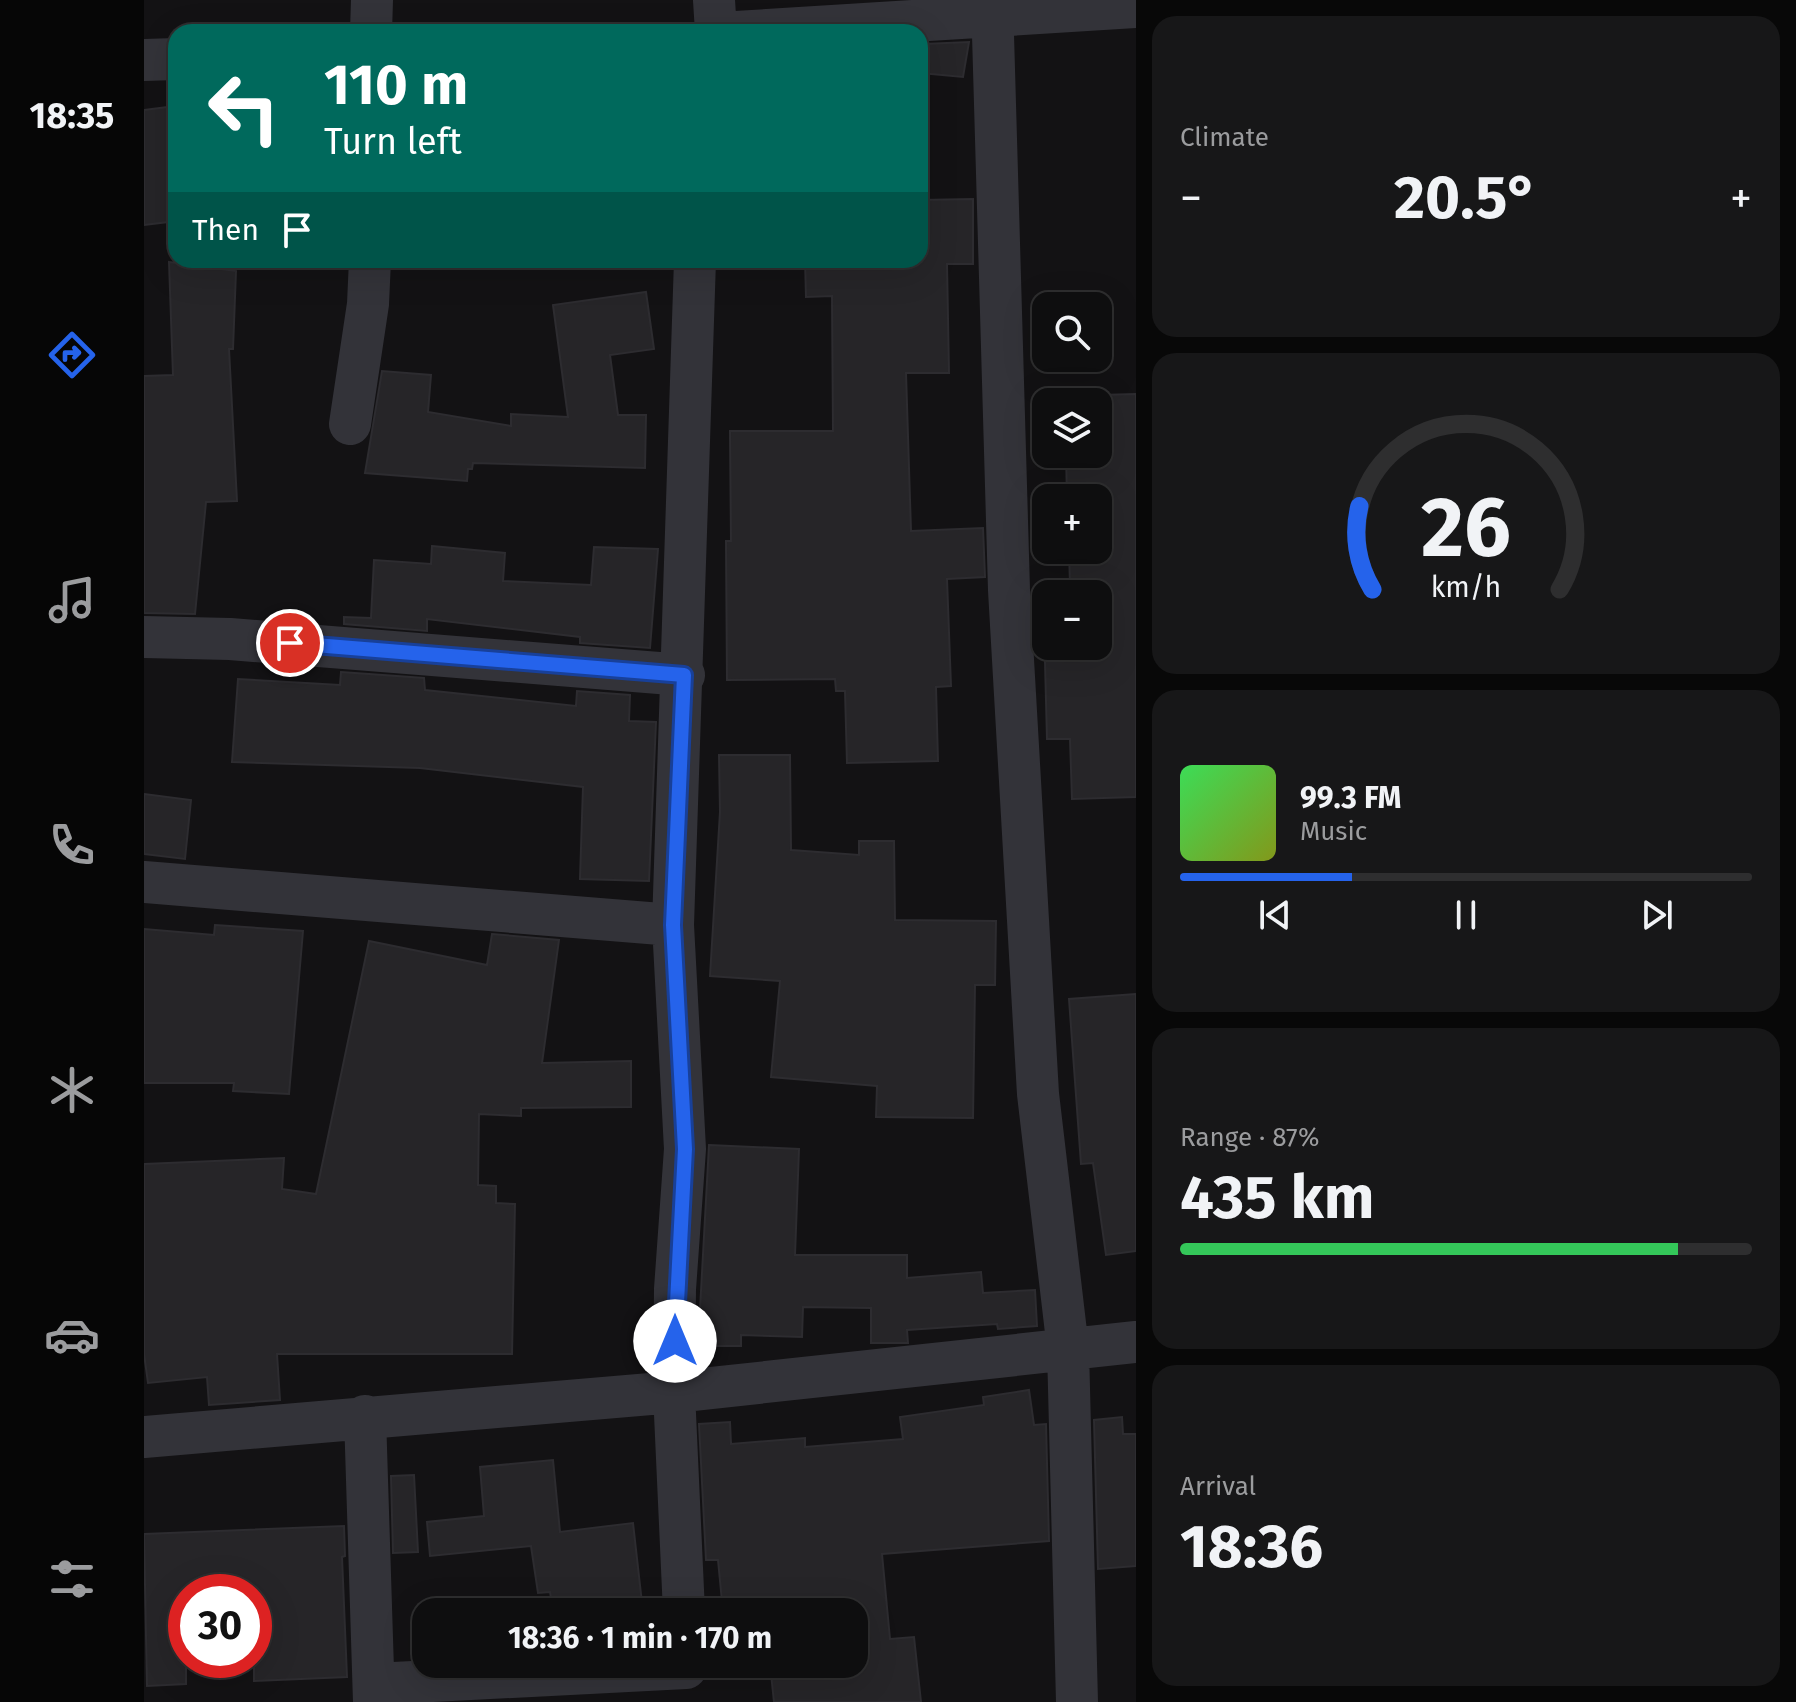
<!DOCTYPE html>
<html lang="en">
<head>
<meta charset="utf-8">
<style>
	:root { --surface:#0e0e0f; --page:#171718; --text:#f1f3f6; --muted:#9b9c9e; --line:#2e2e2f; --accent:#2563eb }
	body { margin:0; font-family:"Fira Sans",sans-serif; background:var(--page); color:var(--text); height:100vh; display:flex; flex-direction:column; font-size:30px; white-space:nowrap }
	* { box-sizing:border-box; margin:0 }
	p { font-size:26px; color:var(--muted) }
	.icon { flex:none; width:44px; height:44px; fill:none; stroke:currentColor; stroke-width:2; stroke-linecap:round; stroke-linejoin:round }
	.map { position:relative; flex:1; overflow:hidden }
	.details { display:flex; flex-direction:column; gap:16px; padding:16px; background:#080808; width:660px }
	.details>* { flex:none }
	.top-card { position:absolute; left:24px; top:24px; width:760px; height:244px; border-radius:24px; box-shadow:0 8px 32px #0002,0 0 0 2px var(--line); background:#00695c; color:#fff; overflow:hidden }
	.controls { position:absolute; left:888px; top:292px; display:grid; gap:16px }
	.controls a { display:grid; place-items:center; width:80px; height:80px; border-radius:16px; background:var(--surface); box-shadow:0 8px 32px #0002,0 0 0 2px var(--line); font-size:40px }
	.speed { position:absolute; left:24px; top:1574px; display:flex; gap:16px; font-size:40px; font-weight:700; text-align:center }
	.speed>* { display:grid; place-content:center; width:104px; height:104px; border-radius:50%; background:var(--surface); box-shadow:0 8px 32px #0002,0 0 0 2px var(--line); line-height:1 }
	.speed .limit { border:12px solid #d22; background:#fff; color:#111 }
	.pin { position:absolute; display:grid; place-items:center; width:68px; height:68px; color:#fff; margin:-34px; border:4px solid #fff; border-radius:50%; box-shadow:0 2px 8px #0007 }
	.me { position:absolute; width:88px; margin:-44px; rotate:0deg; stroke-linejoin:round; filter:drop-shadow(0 0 6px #0008) }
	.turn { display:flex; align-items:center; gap:28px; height:168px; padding:0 24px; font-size:36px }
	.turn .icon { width:104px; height:104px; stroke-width:2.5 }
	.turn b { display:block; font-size:56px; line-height:68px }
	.then { display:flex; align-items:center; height:76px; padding:0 24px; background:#0003; gap:16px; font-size:30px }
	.big { font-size:60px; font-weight:700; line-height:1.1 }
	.details .widget { flex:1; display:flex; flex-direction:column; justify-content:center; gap:12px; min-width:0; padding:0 28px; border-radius:24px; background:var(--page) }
	.details .dial { align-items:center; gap:0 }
	.dial svg { height:208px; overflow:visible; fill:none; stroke:var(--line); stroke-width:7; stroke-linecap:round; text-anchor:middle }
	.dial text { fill:var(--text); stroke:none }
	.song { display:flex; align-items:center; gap:24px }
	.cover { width:96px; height:96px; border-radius:12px; background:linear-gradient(135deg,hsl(130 70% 55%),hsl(70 70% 35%)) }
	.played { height:8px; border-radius:4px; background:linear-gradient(90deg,var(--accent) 30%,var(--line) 30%) }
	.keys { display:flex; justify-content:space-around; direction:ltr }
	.heat { display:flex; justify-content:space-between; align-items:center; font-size:44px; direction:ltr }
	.charge { height:12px; border-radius:6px; background:linear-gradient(90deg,#34c759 87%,var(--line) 0) }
	.trip { position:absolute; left:268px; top:1598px; width:456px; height:80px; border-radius:24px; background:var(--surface); box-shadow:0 8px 32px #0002,0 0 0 2px var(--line); font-weight:700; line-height:80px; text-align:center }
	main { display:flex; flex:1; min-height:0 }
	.tabs { display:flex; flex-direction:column; width:144px; justify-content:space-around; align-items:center; background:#060606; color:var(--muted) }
	.tabs .icon { width:56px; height:56px }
	.tabs .selected { color:var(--accent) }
	.tabs b { font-size:36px; color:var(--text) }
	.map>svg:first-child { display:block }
	.building { fill:#262528; stroke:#2d2c30; stroke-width:2; fill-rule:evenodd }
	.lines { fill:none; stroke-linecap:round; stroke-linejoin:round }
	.street { stroke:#333339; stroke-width:42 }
	.route-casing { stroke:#184099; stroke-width:20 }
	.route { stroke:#2563eb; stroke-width:14 }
</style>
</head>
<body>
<main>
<nav class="tabs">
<b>18:35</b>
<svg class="icon selected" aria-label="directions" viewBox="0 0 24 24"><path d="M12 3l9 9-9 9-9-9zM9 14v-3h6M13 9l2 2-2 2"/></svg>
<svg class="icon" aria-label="music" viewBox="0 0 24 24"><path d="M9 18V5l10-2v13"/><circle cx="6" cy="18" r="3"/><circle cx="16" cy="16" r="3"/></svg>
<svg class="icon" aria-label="phone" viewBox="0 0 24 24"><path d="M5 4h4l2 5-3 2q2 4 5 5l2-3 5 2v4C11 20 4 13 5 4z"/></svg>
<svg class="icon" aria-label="climate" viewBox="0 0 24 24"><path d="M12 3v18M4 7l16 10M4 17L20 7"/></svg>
<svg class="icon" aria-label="car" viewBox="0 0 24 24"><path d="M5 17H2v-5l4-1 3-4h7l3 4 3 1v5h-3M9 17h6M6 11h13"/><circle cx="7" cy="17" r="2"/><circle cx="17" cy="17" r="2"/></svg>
<svg class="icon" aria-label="filters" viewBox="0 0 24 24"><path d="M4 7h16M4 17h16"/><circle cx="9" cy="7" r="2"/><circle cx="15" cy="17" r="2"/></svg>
</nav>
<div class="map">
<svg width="992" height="1702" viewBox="0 0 992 1702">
	<rect width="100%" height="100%" fill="#131214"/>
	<path class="building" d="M 825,42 L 819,77 L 777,73 L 780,44 Z
		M 32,106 L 32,221 L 0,225 L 0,110 Z
		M 829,199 L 829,264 L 803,264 L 805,373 L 762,373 L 767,531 L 839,528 L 841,577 L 803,579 L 807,686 L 792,687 L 794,761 L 703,763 L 701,691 L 692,691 L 691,679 L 583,680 L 582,541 L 587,541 L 586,431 L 689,431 L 688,296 L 662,297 L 661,260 L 776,260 L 776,200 Z
		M 25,262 L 92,271 L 89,349 L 85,349 L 93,501 L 62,502 L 51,614 L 0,613 L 0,376 L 29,375 Z
		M 502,292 L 510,349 L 466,355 L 474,415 L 502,415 L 501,468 L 329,463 L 328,469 L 324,469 L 323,481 L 221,473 L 238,371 L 287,375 L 284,412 L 367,426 L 367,414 L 424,417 L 409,305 Z
		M 992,394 L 992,797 L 928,799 L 926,739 L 903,739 L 899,586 L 926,585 L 925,550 L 954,550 L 954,498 L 923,498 L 922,454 L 954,454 L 954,402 L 920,402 L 920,396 ZM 902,594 L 954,594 L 954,646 L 902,646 Z
		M 288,546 L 361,553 L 359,581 L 447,585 L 450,547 L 514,549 L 506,648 L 436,643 L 436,637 L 283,619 L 283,631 L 200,624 L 200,617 L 227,618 L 230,560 L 287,564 Z
		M 197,672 L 280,678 L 281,690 L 432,706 L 433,691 L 486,695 L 485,721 L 512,722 L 505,881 L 436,879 L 439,787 L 276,768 L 88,762 L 94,679 L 196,685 Z
		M 575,755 L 646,755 L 647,850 L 715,855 L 715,841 L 750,841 L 751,920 L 852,921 L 851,985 L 831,985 L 829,1118 L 732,1117 L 733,1086 L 627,1077 L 636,981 L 566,976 L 576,812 Z
		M 0,794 L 47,800 L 41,859 L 0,854 Z
		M 71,925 L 159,931 L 145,1094 L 89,1091 L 90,1083 L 0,1083 L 0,929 L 70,935 Z
		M 348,934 L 415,940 L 398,1063 L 487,1061 L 487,1107 L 377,1108 L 377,1116 L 335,1114 L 334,1185 L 352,1186 L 352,1203 L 371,1204 L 368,1354 L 133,1354 L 136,1400 L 65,1405 L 63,1377 L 4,1383 L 0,1354 L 0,1164 L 140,1158 L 138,1189 L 172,1194 L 225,941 L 343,965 Z
		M 992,994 L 992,1251 L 962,1255 L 949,1163 L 937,1164 L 925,999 Z
		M 565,1145 L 655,1149 L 651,1255 L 763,1255 L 763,1278 L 837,1272 L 839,1293 L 891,1290 L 893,1326 L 854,1329 L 853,1324 L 763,1330 L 764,1343 L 727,1343 L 727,1308 L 659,1307 L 658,1337 L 597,1335 L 597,1346 L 554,1346 Z
		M 885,1390 L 890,1425 L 902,1424 L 905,1541 L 738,1554 L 746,1639 L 770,1637 L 777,1702 L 630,1702 L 626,1664 L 710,1664 L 710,1612 L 579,1612 L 574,1560 L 562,1560 L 555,1424 L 586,1422 L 587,1444 L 661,1438 L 661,1447 L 759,1439 L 756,1417 L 840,1405 L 839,1397 Z
		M 978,1417 L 979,1434 L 992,1434 L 992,1566 L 954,1569 L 950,1420 Z
		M 409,1460 L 416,1532 L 489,1523 L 499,1612 L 425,1612 L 423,1602 L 408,1604 L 406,1592 L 394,1593 L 387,1546 L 286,1556 L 283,1522 L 340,1516 L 336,1467 Z
		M 270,1475 L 274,1552 L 249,1553 L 247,1476 Z
		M 200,1526 L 201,1556 L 198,1557 L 203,1677 L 110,1681 L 110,1592 L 42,1592 L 42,1684 L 3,1686 L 0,1534 Z"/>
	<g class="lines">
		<path class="street" d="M 570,0 L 572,32
			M 848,0 L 865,590 L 894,1094 L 924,1349 L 933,1702
			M 227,32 L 228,0
			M 592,32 L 992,7
			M 0,60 L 32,59
			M 206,424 L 224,304 L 226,260
			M 0,637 L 86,639 L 540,675
			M 0,882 L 529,925
			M 221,1416 L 230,1702
			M 0,1437 L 530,1392 L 992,1342
			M 540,1612 L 530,1392 L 531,1289 L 541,1149 L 529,925 L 551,260
			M 230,1684 L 542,1668"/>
	</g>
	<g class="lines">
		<defs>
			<path id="route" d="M 146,643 L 540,675 L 529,925 L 541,1149 L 531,1341"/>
		</defs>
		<use href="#route" class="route-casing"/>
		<use href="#route" class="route"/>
	</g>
</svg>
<div class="controls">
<a><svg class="icon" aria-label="search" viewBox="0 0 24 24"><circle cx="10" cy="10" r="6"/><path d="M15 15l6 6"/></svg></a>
<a><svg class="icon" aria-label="layers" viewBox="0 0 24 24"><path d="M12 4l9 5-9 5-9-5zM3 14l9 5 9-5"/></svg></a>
<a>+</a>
<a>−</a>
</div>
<div class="speed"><div class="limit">30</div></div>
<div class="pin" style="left:146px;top:643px;background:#d93025"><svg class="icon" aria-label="arrive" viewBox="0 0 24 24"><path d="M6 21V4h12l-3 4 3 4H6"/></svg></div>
<svg class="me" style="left:531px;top:1341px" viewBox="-20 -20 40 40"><circle r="19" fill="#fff"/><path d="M0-13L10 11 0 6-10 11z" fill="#2563eb"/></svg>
<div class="trip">18:36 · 1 min · 170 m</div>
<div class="top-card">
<div class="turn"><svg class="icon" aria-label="left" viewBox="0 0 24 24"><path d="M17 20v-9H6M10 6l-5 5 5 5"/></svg><div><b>110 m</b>Turn left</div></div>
<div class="then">Then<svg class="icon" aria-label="arrive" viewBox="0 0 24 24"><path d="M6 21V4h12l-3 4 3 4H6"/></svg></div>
</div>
</div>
<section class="details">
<div class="widget"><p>Climate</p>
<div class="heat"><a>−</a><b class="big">20.5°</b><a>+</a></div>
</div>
<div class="widget dial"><svg viewBox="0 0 100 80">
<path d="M14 69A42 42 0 1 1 86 69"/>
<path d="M14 69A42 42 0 0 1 9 37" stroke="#2563eb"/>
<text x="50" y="56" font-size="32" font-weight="700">26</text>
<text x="50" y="72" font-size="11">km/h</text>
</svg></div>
<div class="widget">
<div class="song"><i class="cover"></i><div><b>99.3 FM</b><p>Music</p></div></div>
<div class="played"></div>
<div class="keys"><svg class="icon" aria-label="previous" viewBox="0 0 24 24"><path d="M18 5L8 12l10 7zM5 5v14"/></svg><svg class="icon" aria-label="pause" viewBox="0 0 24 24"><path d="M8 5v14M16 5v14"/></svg><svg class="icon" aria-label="next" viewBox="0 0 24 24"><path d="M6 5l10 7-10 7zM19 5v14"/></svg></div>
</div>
<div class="widget"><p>Range · 87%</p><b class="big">435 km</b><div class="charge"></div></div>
<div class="widget"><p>Arrival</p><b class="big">18:36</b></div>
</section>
</main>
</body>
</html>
